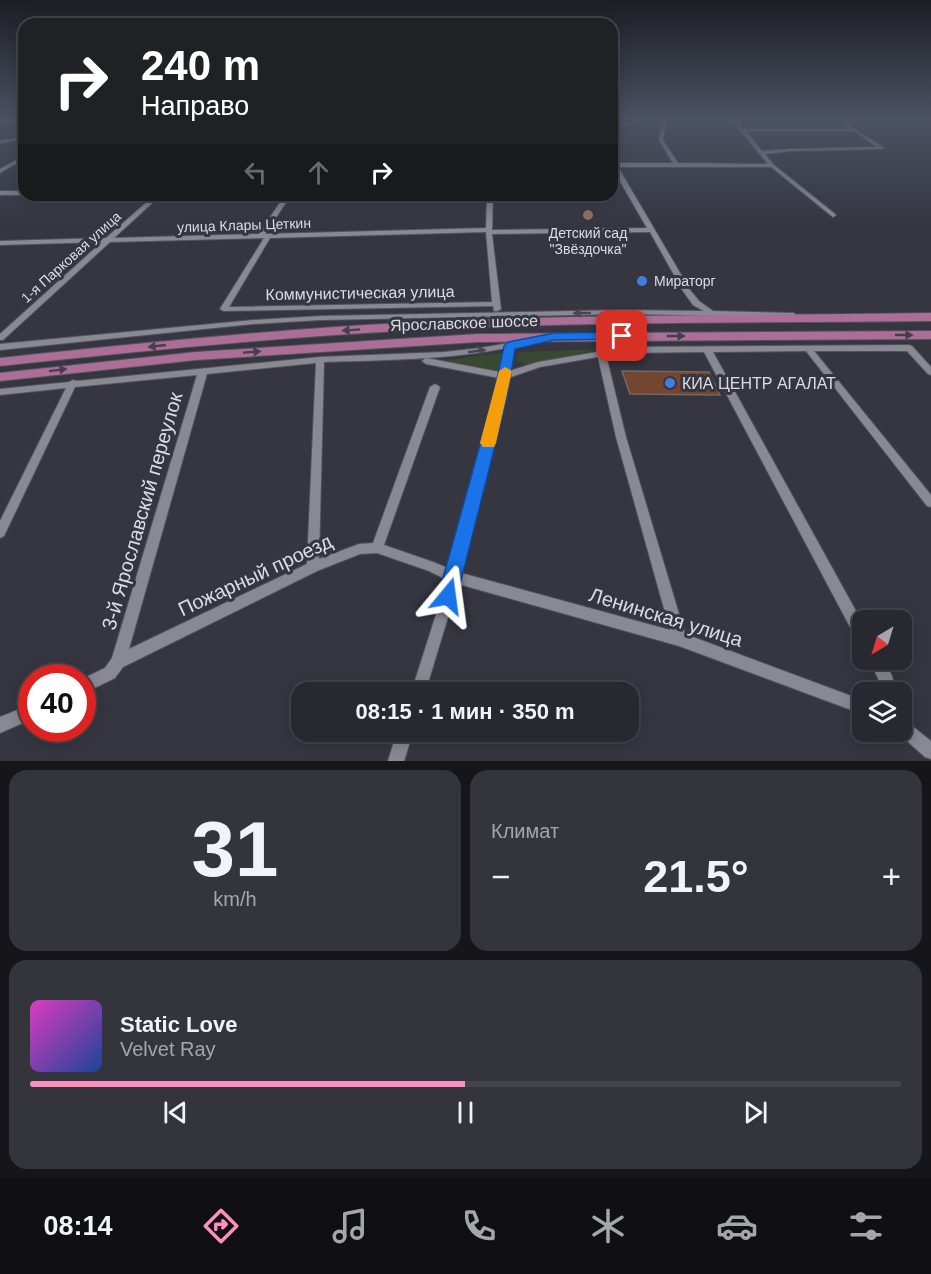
<!DOCTYPE html>
<html lang="ru">
<head>
<meta charset="utf-8">
<style>
	:root { --surface:#282830; --page:#34343c; --text:#f1f3f6; --muted:#a5a6ab; --line:#44444c; --accent:#fe8ebd }
	body { margin:0; font-family:Arial,sans-serif; background:var(--page); color:var(--text); height:100vh; display:flex; flex-direction:column; font-size:22px; white-space:nowrap }
	* { box-sizing:border-box; margin:0 }
	p { font-size:20px; color:var(--muted) }
	.icon { flex:none; width:33px; height:33px; fill:none; stroke:currentColor; stroke-width:2; stroke-linecap:round; stroke-linejoin:round }
	.map { position:relative; height:761px; overflow:hidden }
	.details { display:flex; flex-direction:column; gap:9px; padding:9px; background:#16161a; flex:1 }
	.details>* { flex:none }
	.banner { position:absolute; left:18px; top:18px; width:600px; height:183px; border-radius:18px; box-shadow:0 3px 15px #0003,0 0 0 2px var(--line); background:#202124; color:#fff; overflow:hidden }
	.needle { width:39px; rotate:218deg }
	.buttons { position:absolute; left:852px; top:610px; display:grid; gap:12px }
	.buttons a { display:grid; place-items:center; width:60px; height:60px; border-radius:12px; background:var(--surface); box-shadow:0 3px 15px #0003,0 0 0 2px var(--line); font-size:30px }
	.speed { position:absolute; left:18px; top:664px; display:flex; gap:12px; font-size:30px; font-weight:700; text-align:center }
	.speed>* { display:grid; place-content:center; width:78px; height:78px; border-radius:50%; background:var(--surface); box-shadow:0 3px 15px #0003,0 0 0 2px var(--line); line-height:1 }
	.speed .limit { border:9px solid #d22; background:#fff; color:#111 }
	.pin { position:absolute; display:grid; place-items:center; width:51px; height:51px; color:#fff; margin:-26px; border-radius:12px; box-shadow:0 3px 9px #0006 }
	.me { position:absolute; width:66px; margin:-33px; rotate:16deg; stroke-linejoin:round; filter:drop-shadow(0 0 4px #0008) }
	.turn { display:flex; align-items:center; gap:21px; height:126px; padding:0 24px; font-size:27px }
	.turn .icon { width:78px; height:78px; stroke-width:2.5 }
	.turn b { display:block; font-size:42px; line-height:51px }
	.lanes { display:flex; align-items:center; height:57px; padding:0 24px; background:#0003; justify-content:center; gap:30px; direction:ltr }
	.lanes .off { opacity:.35 }
	.big { font-size:45px; font-weight:700; line-height:1.1 }
	.details .tile { flex:1; display:flex; flex-direction:column; justify-content:center; gap:9px; min-width:0; padding:0 21px; border-radius:18px; background:var(--page) }
	.details .dial { align-items:center; gap:0 }
	.dial b { font-size:78px; line-height:1 }
	.song { display:flex; align-items:center; gap:18px }
	.cover { width:72px; height:72px; border-radius:9px; background:linear-gradient(135deg,hsl(310 70% 55%),hsl(220 70% 35%)) }
	.played { height:6px; border-radius:3px; background:linear-gradient(90deg,var(--accent) 50%,var(--line) 50%) }
	.keys { display:flex; justify-content:space-around; direction:ltr }
	.heat { display:flex; justify-content:space-between; align-items:center; font-size:33px; direction:ltr }
	.details .tiles { flex:1; display:grid; gap:9px; grid-template-columns:1fr 1fr }
	.tile:last-child { grid-column:span 2 }
	.trip { position:absolute; left:291px; top:682px; width:348px; height:60px; border-radius:18px; background:var(--surface); box-shadow:0 3px 15px #0003,0 0 0 2px var(--line); font-weight:700; line-height:60px; text-align:center }
	.tabs { display:flex; height:96px; justify-content:space-around; align-items:center; background:#101013; color:var(--muted) }
	.tabs .icon { width:42px; height:42px }
	.tabs .active { color:var(--accent) }
	.tabs b { font-size:27px; color:var(--text) }
	.map>svg:first-child { display:block }
	.green { fill:#374931 }
	.building { fill:#744630; stroke:#746862; stroke-width:1.5 }
	.lines { fill:none; stroke-linecap:round; stroke-linejoin:round }
	.minor-casing { stroke:#52535c; stroke-width:2 }
	.highway-casing { stroke:#52535c; stroke-width:2 }
	.minor { fill:#888995; fill-rule:evenodd }
	.highway { fill:#ac6e96; fill-rule:evenodd }
	.oneway { fill:#464751 }
	.oneway2 { fill:#473e4d }
	.route { fill:#1a73e8; stroke:#114b97; stroke-width:1.5 }
	.slow { fill:#f59e0b }
	.education-dot { fill:#8d6e63; stroke:#353640; stroke-width:2 }
	.shop-dot { fill:#3f7fe0; stroke:#353640; stroke-width:2 }
	.labels { text-anchor:middle; dominant-baseline:central; stroke-width:6; stroke-linejoin:round; paint-order:stroke }
	.far-street-label { font-size:14px; fill:#dcdde4; stroke:#353640 }
	.far-poi-label { font-size:14px; fill:#dcdde4; stroke:#353640 }
	.street-label { font-size:16px; fill:#dcdde4; stroke:#353640 }
	.poi-label { font-size:16px; fill:#dcdde4; stroke:#353640; text-anchor:start }
	.near-street-label { font-size:20px; fill:#dcdde4; stroke:#353640 }
</style>
</head>
<body>
<div class="map">
<svg width="931" height="761" viewBox="0 0 931 761">
	<rect width="100%" height="100%" fill="#353640"/>
	<path class="green" d="M 601,349 L 529,365 L 517,362 L 515,357 L 519,352 Z
		M 505,352 L 503,368 L 495,371 L 441,361 Z"/>
	<path class="building" d="M 622,371 L 709,372 L 720,395 L 630,394 Z"/>
	<g class="lines">
		<defs>
			<path id="minor" d="M 18,119 L 24,119 L 24,120 L 0,124 L 0,122 Z
				M 638,119 L 643,119 L 612,131 L 612,129 Z
				M 663,119 L 667,119 L 663,140 L 678,163 L 768,164 L 731,119 L 735,119 L 743,129 L 850,129 L 842,123 L 843,121 L 884,148 L 882,149 L 791,151 L 765,154 L 774,165 L 835,214 L 836,215 L 833,217 L 771,167 L 618,167 L 690,290 L 699,301 L 713,311 L 791,313 L 794,313 L 795,315 L 794,317 L 624,314 L 321,320 L 253,324 L 0,350 L 0,344 L 253,320 L 321,316 L 624,310 L 704,311 L 693,305 L 683,291 L 650,232 L 492,234 L 501,309 L 497,311 L 494,311 L 493,306 L 224,311 L 220,309 L 264,238 L 110,242 L 3,340 L 0,340 L 0,334 L 102,242 L 0,245 L 0,241 L 106,238 L 155,195 L 161,195 L 114,238 L 259,234 L 285,195 L 291,195 L 265,234 L 486,228 L 487,195 L 493,195 L 492,230 L 647,228 L 617,176 L 612,177 L 612,173 L 616,173 L 613,166 L 619,163 L 673,163 L 659,140 ZM 746,131 L 854,131 L 877,147 L 791,149 L 762,151 ZM 486,232 L 492,302 L 229,307 L 270,238 Z
				M 24,137 L 24,139 L 0,143 L 0,141 Z
				M 24,156 L 24,159 L 0,173 L 0,169 Z
				M 0,191 L 24,191 L 24,195 L 0,195 Z
				M 537,338 L 541,340 L 540,342 L 516,347 L 511,354 L 509,371 L 538,362 L 597,352 L 601,349 L 604,350 L 621,347 L 909,345 L 912,346 L 931,367 L 931,375 L 928,374 L 907,351 L 814,351 L 931,495 L 931,507 L 927,506 L 806,351 L 713,352 L 862,622 L 862,642 L 857,640 L 704,352 L 621,353 L 606,355 L 626,437 L 685,634 L 862,700 L 862,714 L 679,646 L 458,584 L 425,693 L 411,693 L 447,580 L 429,571 L 377,553 L 360,554 L 317,571 L 123,667 L 115,678 L 82,694 L 82,679 L 105,668 L 112,658 L 197,375 L 75,387 L 4,536 L 0,538 L 0,521 L 66,388 L 0,395 L 0,389 L 69,382 L 73,380 L 77,381 L 320,357 L 444,352 L 480,348 ZM 507,348 L 503,354 L 500,372 L 426,358 L 422,361 L 426,364 L 499,378 L 497,389 L 450,569 L 433,562 L 384,545 L 440,387 L 435,384 L 430,387 L 373,543 L 359,544 L 319,559 L 324,362 C 385,360 446,360 507,348 ZM 598,357 L 616,437 L 670,630 L 461,573 L 507,389 L 508,378 L 540,367 ZM 316,363 L 307,564 L 129,649 L 207,374 Z
				M 869,660 L 884,660 L 892,676 L 896,693 L 882,693 L 878,678 Z
				M 32,704 L 32,719 L 0,733 L 0,717 Z
				M 902,719 L 907,722 L 931,741 L 931,759 L 925,757 L 897,732 L 902,732 Z
				M 397,732 L 413,732 L 404,761 L 388,761 Z"/>
			<path id="highway" d="M 931,313 L 931,321 C 755,323 578,321 401,331 C 267,338 134,352 0,366 L 0,358 C 134,344 267,330 402,323 C 578,314 755,316 931,313 Z
				M 931,331 L 931,339 L 478,342 L 196,360 L 0,381 L 0,373 L 196,352 L 478,334 Z"/>
		</defs>
		<use href="#minor" class="minor-casing"/>
		<use href="#highway" class="highway-casing"/>
		<use href="#minor" class="minor"/>
		<use href="#highway" class="highway"/>
	</g>
	<defs><path id="oneway-solid" d="M-6-.8H1V-3.2L6.5 0L1 3.2V.8H-6Z" transform="scale(1.5)"/></defs>
	<g class="oneway">
		<use href="#oneway-solid" transform="translate(582 313) rotate(179)"/>
		<use href="#oneway-solid" transform="translate(477 351) rotate(-8)"/>
	</g>
	<g class="oneway2">
		<use href="#oneway-solid" transform="translate(351 330) rotate(176)"/>
		<use href="#oneway-solid" transform="translate(904 335)"/>
		<use href="#oneway-solid" transform="translate(676 336)"/>
		<use href="#oneway-solid" transform="translate(157 346) rotate(174)"/>
		<use href="#oneway-solid" transform="translate(252 352) rotate(-4)"/>
		<use href="#oneway-solid" transform="translate(58 370) rotate(-7)"/>
	</g>
	<linearGradient id="sky" x2="0" y2="1"><stop stop-color="#1d1e23"/><stop offset="0.53" stop-color="#4b5264"/><stop offset="1" stop-color="#4b5264" stop-opacity="0"/></linearGradient>
	<rect width="931" height="225" fill="url(#sky)"/>
	<path class="route" d="M 622,332 L 629,336 L 627,339 L 554,340 L 515,349 L 507,398 L 457,596 L 455,603 L 448,605 L 441,603 L 438,596 L 493,398 L 504,346 L 508,342 L 554,333 Z"/>
	<path class="slow" d="M 505,367 L 512,371 L 496,443 L 494,447 L 483,447 L 480,443 L 499,371 Z"/>
	<circle class="education-dot" cx="588" cy="215" r="6"/>
	<g class="shop-dot">
		<circle cx="642" cy="281" r="6"/>
		<circle cx="670" cy="383" r="6"/>
	</g>
	<g class="labels">
		<g class="far-street-label">
			<text transform="translate(244 225) rotate(-2)">улица Клары Цеткин</text>
			<text transform="translate(71 257) rotate(-42)">1-я Парковая улица</text>
		</g>
		<g class="far-poi-label">
			<text x="588" y="233">Детский сад<tspan x="588" dy="16">"Звёздочка"</tspan></text>
			<text x="654" y="281" text-anchor="start">Мираторг</text>
		</g>
		<g class="street-label">
			<text transform="translate(360 293) rotate(-1)">Коммунистическая улица</text>
			<text transform="translate(464 323) rotate(-2)">Ярославское шоссе</text>
		</g>
		<g class="poi-label">
			<text x="682" y="383">КИА ЦЕНТР АГАЛАТ</text>
		</g>
		<g class="near-street-label">
			<text transform="translate(142 511) rotate(-74)">3-й Ярославский переулок</text>
			<text transform="translate(255 575) rotate(-25)">Пожарный проезд</text>
			<text transform="translate(666 617) rotate(17)">Ленинская улица</text>
		</g>
	</g>
</svg>
<div class="buttons">
<a><svg class="needle" viewBox="-14 -14 28 28"><path d="M0-13l5 13h-10z" fill="#e53935"/><path d="M0 13l5-13h-10z" fill="#a5a6ab"/></svg></a>
<a><svg class="icon" aria-label="layers" viewBox="0 0 24 24"><path d="M12 4l9 5-9 5-9-5zM3 14l9 5 9-5"/></svg></a>
</div>
<div class="speed"><div class="limit">40</div></div>
<div class="pin" style="left:622px;top:336px;background:#d93025"><svg class="icon" aria-label="arrive" viewBox="0 0 24 24"><path d="M6 21V4h12l-3 4 3 4H6"/></svg></div>
<svg class="me" style="left:448px;top:596px" viewBox="-20 -20 40 40"><path d="M0-17L14 15 0 8-14 15z" fill="#1a73e8" stroke="#fff" stroke-width="4"/></svg>
<div class="trip">08:15 · 1 мин · 350 m</div>
<div class="banner">
<div class="turn"><svg class="icon" aria-label="right" viewBox="0 0 24 24"><path d="M7 20v-9h11M14 6l5 5-5 5"/></svg><div><b>240 m</b>Направо</div></div>
<div class="lanes"><svg class="icon off" aria-label="left" viewBox="0 0 24 24"><path d="M17 20v-9H6M10 6l-5 5 5 5"/></svg><svg class="icon off" aria-label="ahead" viewBox="0 0 24 24"><path d="M12 20V5M6 11l6-6 6 6"/></svg><svg class="icon" aria-label="right" viewBox="0 0 24 24"><path d="M7 20v-9h11M14 6l5 5-5 5"/></svg></div>
</div>
</div>
<section class="details">
<div class="tiles">
<div class="tile dial"><b>31</b><p>km/h</p></div>
<div class="tile"><p>Климат</p>
<div class="heat"><a>−</a><b class="big">21.5°</b><a>+</a></div>
</div>
<div class="tile">
<div class="song"><i class="cover"></i><div><b>Static Love</b><p>Velvet Ray</p></div></div>
<div class="played"></div>
<div class="keys"><svg class="icon" aria-label="previous" viewBox="0 0 24 24"><path d="M18 5L8 12l10 7zM5 5v14"/></svg><svg class="icon" aria-label="pause" viewBox="0 0 24 24"><path d="M8 5v14M16 5v14"/></svg><svg class="icon" aria-label="next" viewBox="0 0 24 24"><path d="M6 5l10 7-10 7zM19 5v14"/></svg></div>
</div>
</div>
</section>
<nav class="tabs">
<b>08:14</b>
<svg class="icon active" aria-label="directions" viewBox="0 0 24 24"><path d="M12 3l9 9-9 9-9-9zM9 14v-3h6M13 9l2 2-2 2"/></svg>
<svg class="icon" aria-label="music" viewBox="0 0 24 24"><path d="M9 18V5l10-2v13"/><circle cx="6" cy="18" r="3"/><circle cx="16" cy="16" r="3"/></svg>
<svg class="icon" aria-label="phone" viewBox="0 0 24 24"><path d="M5 4h4l2 5-3 2q2 4 5 5l2-3 5 2v4C11 20 4 13 5 4z"/></svg>
<svg class="icon" aria-label="climate" viewBox="0 0 24 24"><path d="M12 3v18M4 7l16 10M4 17L20 7"/></svg>
<svg class="icon" aria-label="car" viewBox="0 0 24 24"><path d="M5 17H2v-5l4-1 3-4h7l3 4 3 1v5h-3M9 17h6M6 11h13"/><circle cx="7" cy="17" r="2"/><circle cx="17" cy="17" r="2"/></svg>
<svg class="icon" aria-label="filters" viewBox="0 0 24 24"><path d="M4 7h16M4 17h16"/><circle cx="9" cy="7" r="2"/><circle cx="15" cy="17" r="2"/></svg>
</nav>
</body>
</html>
